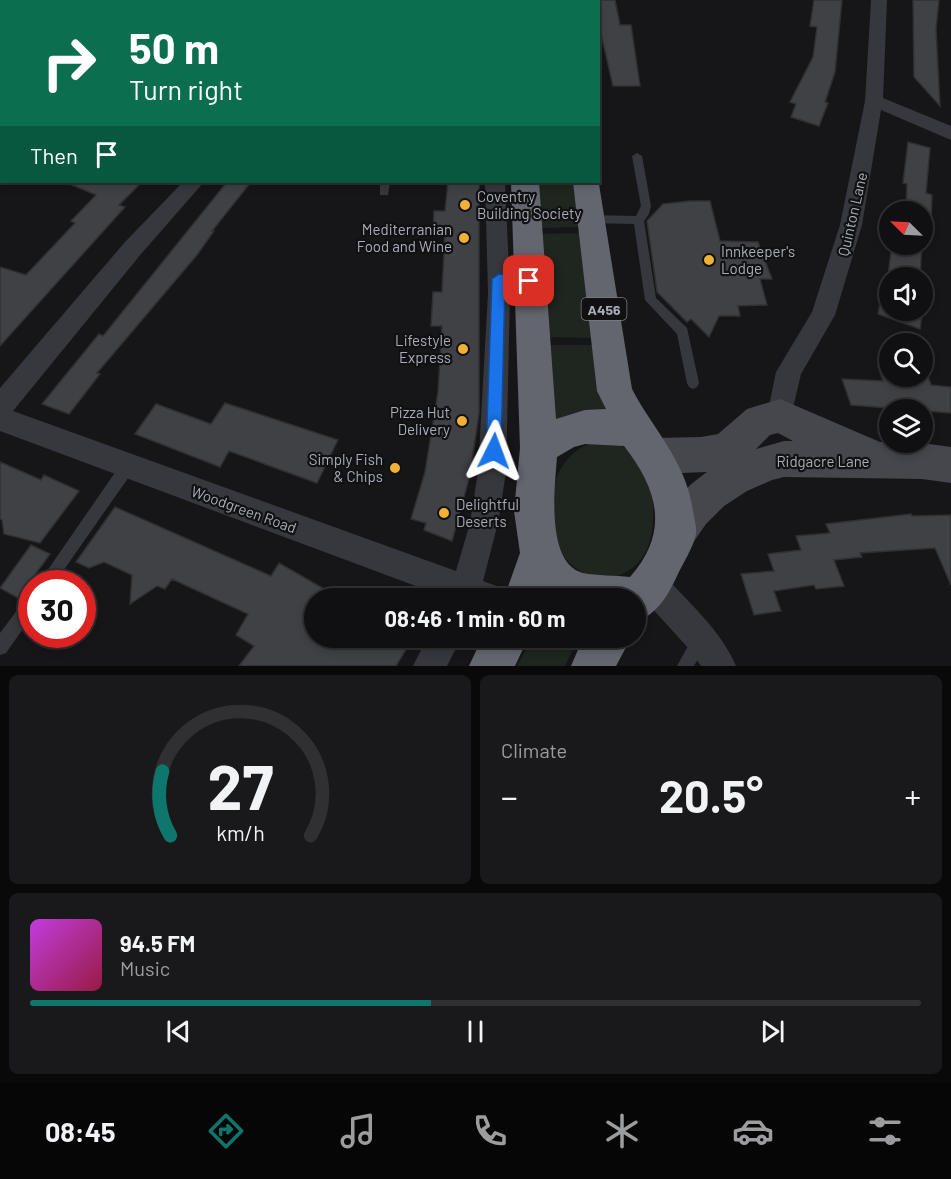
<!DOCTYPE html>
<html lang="en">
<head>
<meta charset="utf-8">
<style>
	:root { --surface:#101012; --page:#19191b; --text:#f1f3f6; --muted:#9c9d9f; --line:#303032; --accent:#0f766e }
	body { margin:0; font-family:Barlow,sans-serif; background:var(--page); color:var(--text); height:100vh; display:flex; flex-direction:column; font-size:22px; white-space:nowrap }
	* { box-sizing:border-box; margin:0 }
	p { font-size:20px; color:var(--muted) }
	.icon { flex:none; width:33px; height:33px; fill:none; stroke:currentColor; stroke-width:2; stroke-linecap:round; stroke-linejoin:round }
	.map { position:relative; height:666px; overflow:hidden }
	.details { display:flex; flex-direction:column; gap:9px; padding:9px; background:#09090a; flex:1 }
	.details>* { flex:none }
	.guide { position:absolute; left:0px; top:0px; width:600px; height:183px; box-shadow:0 3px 9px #0003,0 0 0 2px var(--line); background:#0b6e4f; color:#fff; overflow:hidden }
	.needle { width:39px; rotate:294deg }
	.fabs { position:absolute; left:879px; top:201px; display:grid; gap:12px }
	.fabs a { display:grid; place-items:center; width:54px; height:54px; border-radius:50%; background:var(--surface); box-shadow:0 3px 9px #0003,0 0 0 2px var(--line); font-size:30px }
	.speed { position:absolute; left:18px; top:570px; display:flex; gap:12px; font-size:30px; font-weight:700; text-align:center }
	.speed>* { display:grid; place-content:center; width:78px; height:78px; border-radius:50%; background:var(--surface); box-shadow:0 3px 9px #0003,0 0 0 2px var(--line); line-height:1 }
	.speed .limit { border:9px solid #d22; background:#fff; color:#111 }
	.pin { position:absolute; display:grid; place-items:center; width:51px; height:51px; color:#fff; margin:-26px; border-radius:12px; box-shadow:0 3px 9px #0006 }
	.me { position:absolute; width:66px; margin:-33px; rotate:3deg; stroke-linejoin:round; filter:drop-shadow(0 0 4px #0008) }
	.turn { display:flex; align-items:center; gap:21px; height:126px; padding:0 30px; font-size:27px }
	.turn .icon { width:78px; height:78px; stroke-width:2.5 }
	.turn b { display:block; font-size:42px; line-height:51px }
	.then { display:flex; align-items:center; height:57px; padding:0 30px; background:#0003; gap:12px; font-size:22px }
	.big { font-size:45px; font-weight:700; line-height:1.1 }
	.details .tile { flex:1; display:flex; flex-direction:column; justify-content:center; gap:9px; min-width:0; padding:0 21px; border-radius:9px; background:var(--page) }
	.details .dial { align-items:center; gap:0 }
	.dial svg { height:156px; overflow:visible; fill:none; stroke:var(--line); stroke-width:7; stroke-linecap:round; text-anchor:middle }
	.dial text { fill:var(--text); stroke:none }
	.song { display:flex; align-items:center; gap:18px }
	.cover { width:72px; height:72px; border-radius:9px; background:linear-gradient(135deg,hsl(290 70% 55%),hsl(340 70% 35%)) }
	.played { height:6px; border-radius:3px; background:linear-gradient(90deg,var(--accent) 45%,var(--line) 45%) }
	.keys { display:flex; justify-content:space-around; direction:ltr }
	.heat { display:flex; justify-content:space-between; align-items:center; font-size:33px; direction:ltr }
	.details .tiles { flex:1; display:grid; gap:9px; grid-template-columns:1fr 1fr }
	.tile:last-child { grid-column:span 2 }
	.trip { position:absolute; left:304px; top:588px; width:342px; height:60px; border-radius:30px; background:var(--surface); box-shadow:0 3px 9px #0003,0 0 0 2px var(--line); font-weight:700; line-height:60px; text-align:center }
	.tabs { display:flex; height:96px; justify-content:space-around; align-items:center; background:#060607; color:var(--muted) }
	.tabs .icon { width:42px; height:42px }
	.tabs .active { color:var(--accent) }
	.tabs b { font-size:27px; color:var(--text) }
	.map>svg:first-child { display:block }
	.green { fill:#1e261f }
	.building { fill:#404145; stroke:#303034; stroke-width:1.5 }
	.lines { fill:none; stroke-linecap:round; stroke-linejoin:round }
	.lane { fill:#37383d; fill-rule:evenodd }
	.street { fill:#37383d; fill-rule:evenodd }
	.secondary { fill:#45474d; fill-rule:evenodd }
	.highway { fill:#63666e; fill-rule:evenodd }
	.route { fill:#1a73e8; stroke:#114b97; stroke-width:1.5 }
	.poi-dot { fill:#f2b134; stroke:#111113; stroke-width:2 }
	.labels { text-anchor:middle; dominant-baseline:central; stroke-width:4.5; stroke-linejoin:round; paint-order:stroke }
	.shield { fill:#111113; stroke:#7b7e86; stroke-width:1.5 }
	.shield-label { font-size:14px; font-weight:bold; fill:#a8adb8 }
	.poi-label { font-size:15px; fill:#a8adb8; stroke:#111113; text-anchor:end }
	.street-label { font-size:15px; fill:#a8adb8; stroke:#111113 }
</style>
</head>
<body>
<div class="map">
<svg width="951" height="666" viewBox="0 0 951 666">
	<rect width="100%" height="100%" fill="#161618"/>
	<path class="green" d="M 535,182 L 576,182 L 581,227 L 536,228 Z
		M 583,233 L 594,338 L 545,337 L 536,234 Z
		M 547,345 L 596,345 L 610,416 L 554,424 Z
		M 595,442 C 602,443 611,442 617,444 C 628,448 643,461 648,471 C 650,476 650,484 651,489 C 656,519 655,558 624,573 C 613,579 600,579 589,575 C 569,567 561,555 555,535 C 545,499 555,453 595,442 Z
		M 533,638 L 578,638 L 565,666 L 517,666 Z"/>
	<path class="building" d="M 598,0 L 615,0 L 620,25 L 631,25 L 640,86 L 613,86 L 598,21 Z
		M 814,0 L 842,0 L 835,72 L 825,102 L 828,103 L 819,126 L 791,117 L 796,104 L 790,102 L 813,57 L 817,27 L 810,26 Z
		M 913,0 L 939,0 L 936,29 L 940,106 L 914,77 Z
		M 908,142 L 930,148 L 926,193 L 932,195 L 931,222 L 923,220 L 922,231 L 922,212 L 906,212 L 907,184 L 903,183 Z
		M 65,182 L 142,182 L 119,205 L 125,207 L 0,346 L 0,267 L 26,275 L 75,223 L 71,221 L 96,195 Z
		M 227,182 L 251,182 L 212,231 L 214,231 L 197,255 L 97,373 L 100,374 L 69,414 L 42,404 L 99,334 L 103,336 Z
		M 448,182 L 479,182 L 479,413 L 470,475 L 452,541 L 424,530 L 426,523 L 411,519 L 425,472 L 438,392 L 442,326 L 431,326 L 433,292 L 442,292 L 445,232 L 433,232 L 434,211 L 445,211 Z
		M 690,201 L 710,201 L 720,241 L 758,242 L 772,279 L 760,279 L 767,305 L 738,306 L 740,316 L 719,316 L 709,337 L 691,319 L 687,322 L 657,292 L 654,270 L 647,221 L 663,204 Z
		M 892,244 L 922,244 L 920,278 L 890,278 L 890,310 L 923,309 L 920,329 L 878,314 L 884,283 L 887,284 Z
		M 878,366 L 890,367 L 890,376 L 922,376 L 922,370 L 926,370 L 931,385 L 951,387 L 951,413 L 851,405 L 842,379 L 883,381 Z
		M 225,403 L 338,440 L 317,483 L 229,451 L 220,467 L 135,434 L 156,404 L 211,424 Z
		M 0,462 L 41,480 L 44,475 L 79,491 L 40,543 L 4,534 L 2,520 L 0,519 Z
		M 115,507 L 271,576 L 279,563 L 340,598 L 315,598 L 315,638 L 413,638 L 396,666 L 239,666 L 254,646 L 236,635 L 248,614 L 172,579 L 165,589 L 157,586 L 130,604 L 132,575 L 104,562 L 89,568 L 76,562 Z
		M 911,514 L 912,516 L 951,515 L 951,585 L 935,548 L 860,553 L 862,557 L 834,560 L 844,586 L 816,589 L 814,585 L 774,591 L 781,611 L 754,615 L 741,574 L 774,571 L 768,554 L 801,550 L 796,536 L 830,533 L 826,524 Z
		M 31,545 L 50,554 L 18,598 L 0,588 Z"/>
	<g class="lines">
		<path class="lane" d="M 637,153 L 642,156 L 651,206 L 649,214 L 644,221 L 656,298 L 687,328 L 699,383 L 697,387 L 693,389 L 689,387 L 687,383 L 677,334 L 645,300 L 634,224 L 592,223 L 587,219 L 592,215 L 636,216 L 641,206 L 632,156 Z
			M 380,182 L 390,182 L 388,195 L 380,195 Z
			M 128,459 L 133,461 L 135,466 L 133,471 L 54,584 L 38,584 L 123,461 Z
			M 32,594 L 32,616 L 6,653 L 0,655 L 0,633 L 27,597 Z
			M 700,633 L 706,635 L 708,641 L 694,666 L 677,666 L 694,635 Z"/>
		<path class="street" d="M 368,0 L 384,0 L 368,2 Z
			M 871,0 L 887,0 L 883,98 L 951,126 L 951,140 L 881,110 L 862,225 L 835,315 L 801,374 L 789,425 L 780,428 L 771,425 L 767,416 L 776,372 L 812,312 L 840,225 L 865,101 Z
			M 183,182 L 204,182 L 141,254 L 13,411 L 456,571 L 470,523 L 478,472 L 488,293 L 485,182 L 505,182 L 510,293 L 506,472 L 498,523 L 483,581 L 499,587 L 503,598 L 448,598 L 0,431 L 0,388 L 125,242 Z
			M 651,569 L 662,573 C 688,602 721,630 736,666 L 701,666 L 690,650 L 640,595 L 636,584 L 640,573 Z
			M 427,638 L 461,638 L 447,666 L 413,666 Z"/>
		<path class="secondary" d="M 780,399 L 880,442 L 922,443 L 951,447 L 951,483 L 922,479 L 784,477 L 772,480 L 747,491 L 724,506 L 706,524 L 690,547 L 676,553 L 662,547 L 656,533 C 667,507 684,488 707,472 L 655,474 L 642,469 L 636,456 L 642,443 L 655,438 L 701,437 L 718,434 L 747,409 ZM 778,433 L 793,441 L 784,441 L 756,449 L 770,435 Z"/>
		<path class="highway" d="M 506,0 L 528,0 L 528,2 L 506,2 Z
			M 550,0 L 572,0 L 572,2 L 550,2 Z
			M 598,178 L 632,389 C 654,431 686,461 693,511 C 694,518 697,527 696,534 C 693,548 683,563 677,576 C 667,597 658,613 636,622 L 636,598 L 504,598 L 520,553 L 514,511 L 520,448 L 511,182 L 539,182 L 556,419 L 585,410 L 606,409 L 597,391 L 573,182 L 598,182 ZM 585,444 L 624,446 C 658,489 670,532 630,577 C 615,575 597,576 583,573 C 545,563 555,485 557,457 L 574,447 Z
			M 482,638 L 528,638 L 515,666 L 469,666 Z
			M 583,638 L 631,638 L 616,666 L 571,666 Z"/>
	</g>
	<path class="route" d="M 499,274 L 529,276 L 535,281 L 529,286 L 505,285 L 501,451 L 499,456 L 494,458 L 488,456 L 486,451 L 492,279 Z"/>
	<g class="poi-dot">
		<circle cx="465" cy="205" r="6"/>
		<circle cx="464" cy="238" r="6"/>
		<circle cx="709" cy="260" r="6"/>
		<circle cx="463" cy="349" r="6"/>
		<circle cx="462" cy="421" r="6"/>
		<circle cx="395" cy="468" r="6"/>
		<circle cx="444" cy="513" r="6"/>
	</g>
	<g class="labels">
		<rect class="shield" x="581.5" y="298" width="45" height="22" rx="4.5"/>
		<g class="shield-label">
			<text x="604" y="309">A456</text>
		</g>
		<g class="poi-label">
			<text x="477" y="196" text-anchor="start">Coventry<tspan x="477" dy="17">Building Society</tspan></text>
			<text x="452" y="229">Mediterranian<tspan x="452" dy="17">Food and Wine</tspan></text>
			<text x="721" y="251" text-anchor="start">Innkeeper's<tspan x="721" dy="17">Lodge</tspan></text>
			<text x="451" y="340">Lifestyle<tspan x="451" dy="17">Express</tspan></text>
			<text x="450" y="412">Pizza Hut<tspan x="450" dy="17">Delivery</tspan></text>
			<text x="383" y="459">Simply Fish<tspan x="383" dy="17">&amp; Chips</tspan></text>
			<text x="456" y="504" text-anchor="start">Delightful<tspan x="456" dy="17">Deserts</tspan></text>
		</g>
		<g class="street-label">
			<text transform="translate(852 214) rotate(-77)">Quinton Lane</text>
			<text x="823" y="461">Ridgacre Lane</text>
			<text transform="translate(244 509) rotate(20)">Woodgreen Road</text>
		</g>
	</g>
</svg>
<div class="fabs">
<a><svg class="needle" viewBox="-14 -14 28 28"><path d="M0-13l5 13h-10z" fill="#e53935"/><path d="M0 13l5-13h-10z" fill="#9c9d9f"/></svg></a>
<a><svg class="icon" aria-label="sound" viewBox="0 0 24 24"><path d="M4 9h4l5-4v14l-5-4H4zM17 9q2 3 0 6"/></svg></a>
<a><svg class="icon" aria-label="search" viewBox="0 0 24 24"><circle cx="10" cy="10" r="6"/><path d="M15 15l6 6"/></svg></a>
<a><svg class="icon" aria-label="layers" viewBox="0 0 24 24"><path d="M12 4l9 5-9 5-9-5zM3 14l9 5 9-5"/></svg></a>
</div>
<div class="speed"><div class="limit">30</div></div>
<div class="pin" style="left:529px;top:281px;background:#d93025"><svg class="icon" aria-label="arrive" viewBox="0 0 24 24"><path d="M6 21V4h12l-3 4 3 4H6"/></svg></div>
<svg class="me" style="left:494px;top:451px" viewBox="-20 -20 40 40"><path d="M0-17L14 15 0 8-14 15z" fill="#1a73e8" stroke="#fff" stroke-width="4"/></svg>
<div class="trip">08:46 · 1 min · 60 m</div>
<div class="guide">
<div class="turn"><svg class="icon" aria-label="right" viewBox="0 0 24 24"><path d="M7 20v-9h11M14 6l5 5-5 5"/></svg><div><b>50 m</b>Turn right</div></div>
<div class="then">Then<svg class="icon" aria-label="arrive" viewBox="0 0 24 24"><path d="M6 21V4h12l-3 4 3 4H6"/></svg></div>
</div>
</div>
<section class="details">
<div class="tiles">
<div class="tile dial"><svg viewBox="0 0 100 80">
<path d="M14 69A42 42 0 1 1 86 69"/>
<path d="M14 69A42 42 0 0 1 10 36" stroke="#0f766e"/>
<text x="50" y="56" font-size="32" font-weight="700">27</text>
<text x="50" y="72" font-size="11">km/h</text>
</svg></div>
<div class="tile"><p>Climate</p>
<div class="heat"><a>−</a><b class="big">20.5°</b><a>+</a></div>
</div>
<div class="tile">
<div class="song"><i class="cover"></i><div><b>94.5 FM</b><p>Music</p></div></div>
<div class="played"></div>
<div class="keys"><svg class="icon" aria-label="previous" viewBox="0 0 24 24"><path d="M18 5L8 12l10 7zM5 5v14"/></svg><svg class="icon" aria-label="pause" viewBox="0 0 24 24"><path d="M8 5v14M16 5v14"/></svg><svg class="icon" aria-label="next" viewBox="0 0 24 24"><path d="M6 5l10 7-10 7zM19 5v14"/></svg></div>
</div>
</div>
</section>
<nav class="tabs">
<b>08:45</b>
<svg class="icon active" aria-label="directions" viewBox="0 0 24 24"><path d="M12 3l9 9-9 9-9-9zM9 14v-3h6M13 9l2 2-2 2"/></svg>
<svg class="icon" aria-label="music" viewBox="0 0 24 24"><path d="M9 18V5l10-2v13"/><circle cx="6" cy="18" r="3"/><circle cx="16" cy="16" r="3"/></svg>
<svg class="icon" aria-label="phone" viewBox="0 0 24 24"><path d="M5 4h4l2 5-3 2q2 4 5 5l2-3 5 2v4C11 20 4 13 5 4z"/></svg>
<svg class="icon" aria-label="climate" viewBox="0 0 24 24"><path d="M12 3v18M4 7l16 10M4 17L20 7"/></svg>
<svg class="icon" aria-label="car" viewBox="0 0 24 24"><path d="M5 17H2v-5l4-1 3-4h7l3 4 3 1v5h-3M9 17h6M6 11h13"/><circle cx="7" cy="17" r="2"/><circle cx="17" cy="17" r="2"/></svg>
<svg class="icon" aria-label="filters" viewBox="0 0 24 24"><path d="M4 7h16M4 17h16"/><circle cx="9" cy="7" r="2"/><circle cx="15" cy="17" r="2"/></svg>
</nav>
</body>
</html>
